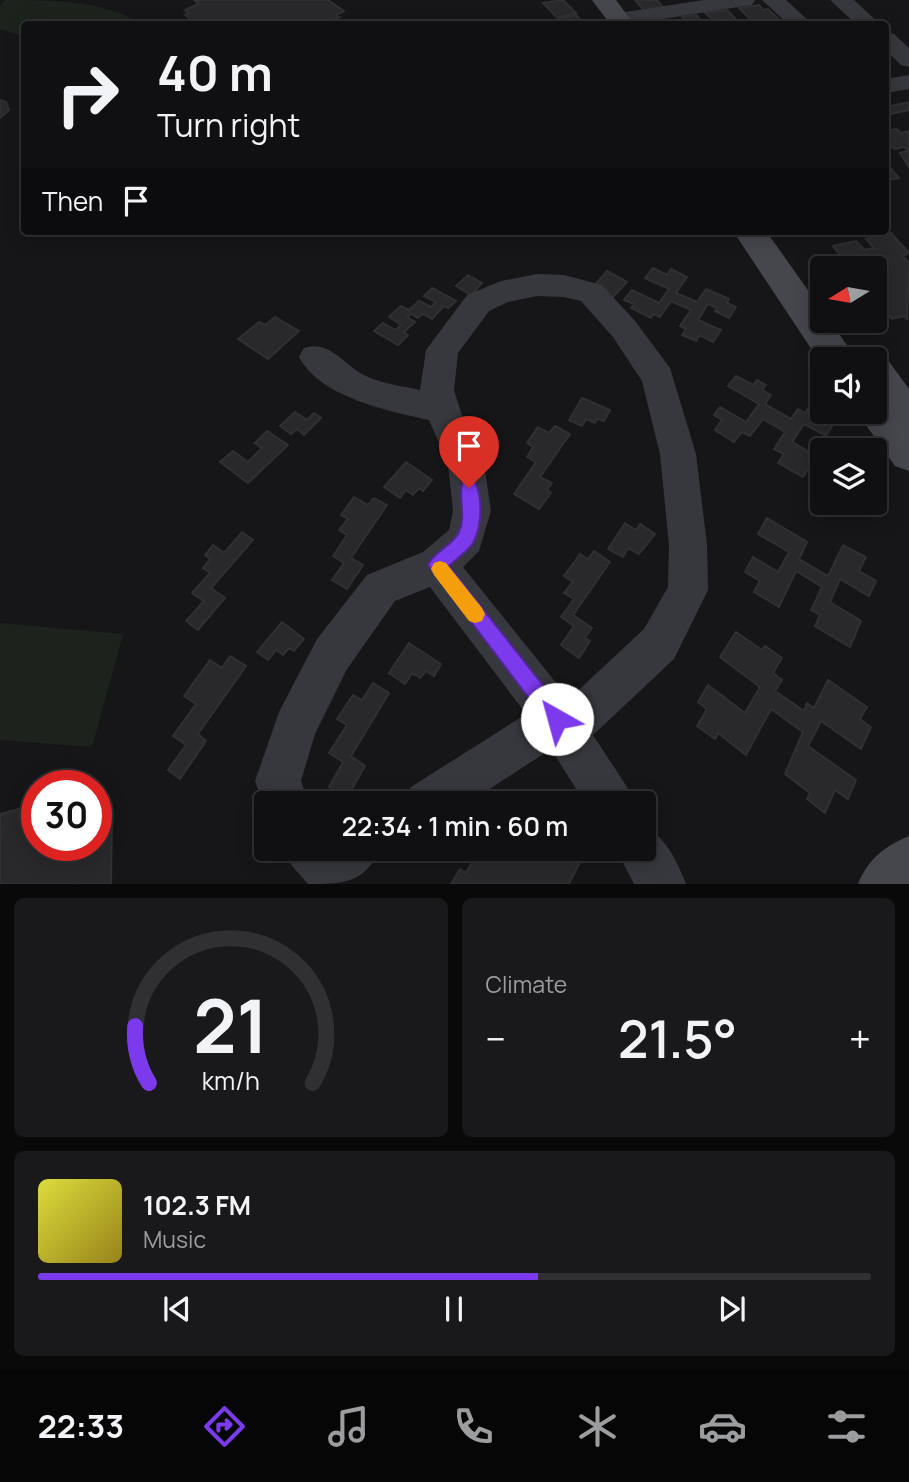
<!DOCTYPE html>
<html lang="en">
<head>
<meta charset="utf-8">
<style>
	:root { --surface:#101012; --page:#19191b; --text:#f1f3f6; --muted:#9c9d9f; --line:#303032; --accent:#7c3aed }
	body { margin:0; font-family:Manrope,sans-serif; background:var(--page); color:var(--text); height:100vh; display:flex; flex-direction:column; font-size:26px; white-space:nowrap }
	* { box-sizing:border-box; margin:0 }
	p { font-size:23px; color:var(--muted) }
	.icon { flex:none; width:38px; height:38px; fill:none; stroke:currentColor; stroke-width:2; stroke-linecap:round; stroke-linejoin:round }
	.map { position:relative; height:884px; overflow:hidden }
	.side { display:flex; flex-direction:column; gap:14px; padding:14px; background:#09090a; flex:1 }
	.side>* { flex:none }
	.guide { position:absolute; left:21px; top:21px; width:868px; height:214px; border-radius:7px; box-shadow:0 4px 18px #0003,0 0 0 2px var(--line); background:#101012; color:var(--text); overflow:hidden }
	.needle { width:46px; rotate:259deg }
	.buttons { position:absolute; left:810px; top:256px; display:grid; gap:14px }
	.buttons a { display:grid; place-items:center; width:77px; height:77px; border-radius:7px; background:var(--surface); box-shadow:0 4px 18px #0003,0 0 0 2px var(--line); font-size:35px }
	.speed { position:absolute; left:21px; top:770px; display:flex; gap:14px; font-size:35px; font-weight:700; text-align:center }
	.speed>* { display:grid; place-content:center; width:91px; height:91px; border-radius:50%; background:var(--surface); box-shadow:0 4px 18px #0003,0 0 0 2px var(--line); line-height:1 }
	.speed .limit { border:10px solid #d22; background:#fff; color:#111 }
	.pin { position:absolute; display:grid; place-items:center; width:60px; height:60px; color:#fff; margin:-72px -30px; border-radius:50% 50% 50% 0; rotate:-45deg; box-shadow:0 0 7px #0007 }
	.pin .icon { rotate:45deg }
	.me { position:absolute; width:77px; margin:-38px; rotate:322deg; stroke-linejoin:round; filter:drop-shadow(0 0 5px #0008) }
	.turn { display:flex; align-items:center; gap:24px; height:147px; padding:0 21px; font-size:32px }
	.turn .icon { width:91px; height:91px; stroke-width:2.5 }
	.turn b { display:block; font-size:49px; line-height:60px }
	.then { display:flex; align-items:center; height:66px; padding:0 21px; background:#0003; gap:14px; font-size:26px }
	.big { font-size:52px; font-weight:600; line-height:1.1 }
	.side .widget { flex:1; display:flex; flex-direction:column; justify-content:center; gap:10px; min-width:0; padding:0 24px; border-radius:10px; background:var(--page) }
	.side .dial { align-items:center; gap:0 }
	.dial svg { height:182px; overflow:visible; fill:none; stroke:var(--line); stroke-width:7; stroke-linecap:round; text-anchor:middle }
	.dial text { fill:var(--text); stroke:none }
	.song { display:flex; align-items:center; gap:21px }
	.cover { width:84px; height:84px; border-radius:10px; background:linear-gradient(135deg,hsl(60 70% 55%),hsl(50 70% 35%)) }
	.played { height:7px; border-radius:4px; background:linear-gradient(90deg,var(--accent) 60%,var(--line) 60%) }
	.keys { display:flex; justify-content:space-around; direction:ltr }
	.heat { display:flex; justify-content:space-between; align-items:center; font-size:38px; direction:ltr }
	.side .tiles { flex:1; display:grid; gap:14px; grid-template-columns:1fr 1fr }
	.widget:last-child { grid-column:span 2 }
	.trip { position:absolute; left:254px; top:791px; width:402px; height:70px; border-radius:7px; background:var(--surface); box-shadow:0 4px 18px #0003,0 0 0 2px var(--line); font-weight:600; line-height:70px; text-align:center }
	.tabs { display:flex; height:112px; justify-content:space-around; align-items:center; background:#060607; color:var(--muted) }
	.tabs .icon { width:49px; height:49px }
	.tabs .on { color:var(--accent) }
	.tabs b { font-size:32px; color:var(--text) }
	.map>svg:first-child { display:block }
	.green { fill:#1c231d }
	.building { fill:#29292c; stroke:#303034; stroke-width:2 }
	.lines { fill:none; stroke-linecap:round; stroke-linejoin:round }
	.street { fill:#37383d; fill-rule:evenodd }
	.secondary { fill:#45474d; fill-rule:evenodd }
	.route { fill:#7c3aed; stroke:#51269a; stroke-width:2 }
	.slow { fill:#f59e0b }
</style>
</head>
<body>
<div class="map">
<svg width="909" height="884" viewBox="0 0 909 884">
	<rect width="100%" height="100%" fill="#161618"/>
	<path class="green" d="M 5,0 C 50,0 106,0 141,24 L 24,24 L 24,37 L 0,29 L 0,5 Z
		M 0,623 L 123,634 L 92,747 L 0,740 Z"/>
	<path class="building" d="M 194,0 L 328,0 L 344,11 L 336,15 L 340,17 L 331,21 L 336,24 L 197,24 L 185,15 L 189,13 L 185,10 L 199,4 Z
		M 563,0 L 576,13 L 557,18 L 543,3 Z
		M 635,0 L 657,0 L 666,11 L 647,14 Z
		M 759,5 L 763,10 L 768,9 L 784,24 L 755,24 L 739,8 Z
		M 727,10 L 740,24 L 718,24 L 705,13 Z
		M 576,15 L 584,24 L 539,23 Z
		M 696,15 L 704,24 L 688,24 L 682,17 Z
		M 0,100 L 6,102 L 9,110 L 0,118 Z
		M 909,102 L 909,110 L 886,115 L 886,107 Z
		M 897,129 L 901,133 L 909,131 L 909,167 L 900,153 L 908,151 L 904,147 L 895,149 L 886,143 L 886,131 Z
		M 886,163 L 899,178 L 886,180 Z
		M 891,233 L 909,253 L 903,256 L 909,263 L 907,320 L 905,316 L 892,319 L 875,298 L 875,292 L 880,291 L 875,285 L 875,268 L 850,268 L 833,246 L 856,241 L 865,250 L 874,248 L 866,239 Z
		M 653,268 L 667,275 L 671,269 L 687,277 L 676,293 L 697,302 L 706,289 L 729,299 L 727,303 L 736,307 L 729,318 L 715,311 L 717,308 L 708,304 L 698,320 L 721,330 L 713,342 L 700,335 L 696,341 L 682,335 L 686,329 L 680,326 L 691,310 L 671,301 L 660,317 L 653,314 L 651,318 L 631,308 L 634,304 L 624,300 L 632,290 L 659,303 L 669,289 L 645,278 Z
		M 607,271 L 627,282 L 613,297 L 593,287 Z
		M 468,275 L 482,283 L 471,295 L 456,286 Z
		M 432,288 L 456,301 L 448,308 L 444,306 L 432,319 L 423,314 L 418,318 L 411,314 L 407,317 L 415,322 L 404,332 L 408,335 L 398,345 L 374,331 L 383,323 L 395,330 L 401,325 L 389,317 L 401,306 L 409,310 L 419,301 L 431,307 L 436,302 L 424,296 Z
		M 275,317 L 299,331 L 268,359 L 238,339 L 259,322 L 265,325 Z
		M 736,376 L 753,385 L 757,380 L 766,385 L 762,390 L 771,395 L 765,404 L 791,419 L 798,409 L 805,413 L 811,404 L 820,409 L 816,416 L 833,425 L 826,436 L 804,424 L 792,442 L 816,456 L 803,477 L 778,463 L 784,454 L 774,449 L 785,432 L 763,419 L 750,436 L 742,432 L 734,442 L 715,430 L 722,420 L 714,415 L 720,407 L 746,422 L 759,404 L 728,386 Z
		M 582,398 L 610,410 L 604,421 L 597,419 L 595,423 L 586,419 L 582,426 L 569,420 Z
		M 295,412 L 307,420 L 314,413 L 321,418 L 304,435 L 297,429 L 291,434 L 280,426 Z
		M 555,426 L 570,434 L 540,477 L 552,483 L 547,490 L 551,493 L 539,509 L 514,494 L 536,462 L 527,457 L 533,447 L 527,443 L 538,427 L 549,433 Z
		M 267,431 L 288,445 L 248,483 L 220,462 L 233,451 L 248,462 L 262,448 L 255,443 Z
		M 406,462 L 432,480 L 423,491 L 419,488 L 413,495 L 406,490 L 400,498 L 384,487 Z
		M 354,497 L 368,505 L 374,498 L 387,505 L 351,558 L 363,565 L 347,589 L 332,580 L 344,563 L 333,556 L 347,535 L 339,530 L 348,519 L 341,515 Z
		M 767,518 L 807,542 L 799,559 L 828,576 L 843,545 L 866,557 L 859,571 L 876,581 L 869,596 L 840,579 L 830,602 L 861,621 L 850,647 L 815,626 L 820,615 L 811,610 L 822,587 L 796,571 L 779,607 L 754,592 L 760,581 L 745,572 L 753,557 L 778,572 L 789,552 L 758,534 Z
		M 625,523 L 636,530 L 640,524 L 655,534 L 639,554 L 628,548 L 623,557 L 608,549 Z
		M 242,532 L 253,540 L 211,588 L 225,598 L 198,630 L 186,621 L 204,601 L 192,593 L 210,573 L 203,568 L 210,559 L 205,555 L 213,545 L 224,553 Z
		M 594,551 L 610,562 L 573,615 L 592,628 L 585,638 L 590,641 L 579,658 L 561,645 L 574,626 L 561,617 L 574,599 L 564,593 L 573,582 L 564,576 L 580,554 L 588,559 Z
		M 282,622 L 304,639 L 294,651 L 289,648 L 283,655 L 276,650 L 268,660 L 257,652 Z
		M 736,632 L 762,650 L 765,646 L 782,658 L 773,673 L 782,680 L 775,691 L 804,711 L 807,703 L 814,708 L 828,680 L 867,707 L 860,719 L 871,727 L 861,749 L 821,721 L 808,746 L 856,780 L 848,799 L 835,790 L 825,813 L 807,799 L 810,793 L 785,774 L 803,732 L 771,709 L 746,755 L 718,733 L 715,739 L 697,726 L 707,709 L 698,702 L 708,685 L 745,713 L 760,687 L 720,657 Z
		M 409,643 L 441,664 L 434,676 L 426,671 L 420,678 L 412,673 L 405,684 L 389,673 Z
		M 230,656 L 246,666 L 198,734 L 206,741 L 180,779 L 168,770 L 186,745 L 173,736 L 196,704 L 184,696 L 210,660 L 222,668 Z
		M 373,683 L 389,693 L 351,756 L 365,766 L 346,799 L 329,787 L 343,762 L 329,753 L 347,725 L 337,719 L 353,695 L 362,700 Z
		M 37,804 L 37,845 L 96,845 L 96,820 L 112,816 L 111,884 L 0,884 L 0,814 Z
		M 479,849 L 578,849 L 584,854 L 569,884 L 451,884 L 460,869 L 466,873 Z"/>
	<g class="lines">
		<path class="street" d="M 704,0 L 755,0 L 752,5 L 744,6 L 632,24 L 611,24 L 608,20 L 611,15 L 619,13 Z
			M 762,0 L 786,0 L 812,24 L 788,24 Z
			M 830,0 L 854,0 L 880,24 L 856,24 Z
			M 886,32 L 894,34 L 909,48 L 909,67 L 901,65 L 886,51 Z
			M 909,75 L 909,89 L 886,93 L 886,79 Z
			M 537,274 L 564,275 L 602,285 L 635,321 L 670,368 L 696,454 L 707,545 L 708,590 L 674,659 L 593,735 L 627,787 L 634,803 L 585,803 L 551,749 L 468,803 L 404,803 L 411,787 L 526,714 L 430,587 L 395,601 L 347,669 L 315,734 L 301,781 L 309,803 L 266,803 L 266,811 L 255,781 L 279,712 L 317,639 L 367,575 L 423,552 L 449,530 L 453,511 L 448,464 L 429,420 C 388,411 320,397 299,357 L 304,348 C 330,339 344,366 366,376 C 383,384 402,386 420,390 L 426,350 L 467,295 L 501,281 ZM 537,296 L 564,297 L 581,301 L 613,337 L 642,381 L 660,454 L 669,545 L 668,587 L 644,629 L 569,699 L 463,567 L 479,551 L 491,511 L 484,464 L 467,431 L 454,390 L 458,353 L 489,311 L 508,302 Z
			M 644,827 C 666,836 677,862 686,884 L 634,884 L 616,849 L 644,849 Z
			M 285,849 L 380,849 C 365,884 341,884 308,884 L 292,866 Z"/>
		<path class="secondary" d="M 592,0 L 616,0 L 634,24 L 610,24 Z
			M 733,231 L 766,231 L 822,310 L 822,320 L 830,320 L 856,359 L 822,359 L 822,365 Z
			M 875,356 L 888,360 L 909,389 L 909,471 L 895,466 L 856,411 L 875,411 L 875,359 L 866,359 Z
			M 909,836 L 909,884 L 858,884 C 868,859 885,846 909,836 Z"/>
	</g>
	<path class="route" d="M 469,480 L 475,482 C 483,499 482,526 473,543 C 468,551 456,559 449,566 L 564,712 L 567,719 L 564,726 L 557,728 L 550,726 L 428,565 C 434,551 453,546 459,532 C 467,515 457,495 463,482 Z"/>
	<path class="slow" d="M 440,561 L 446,563 L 482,608 L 485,614 L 482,621 L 475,623 L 469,621 L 434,575 L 431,569 L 434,563 Z"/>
</svg>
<div class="buttons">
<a><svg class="needle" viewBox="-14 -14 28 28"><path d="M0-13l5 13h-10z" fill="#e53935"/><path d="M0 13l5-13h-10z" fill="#9c9d9f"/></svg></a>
<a><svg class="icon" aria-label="sound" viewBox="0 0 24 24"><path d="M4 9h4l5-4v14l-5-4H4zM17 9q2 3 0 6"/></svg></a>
<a><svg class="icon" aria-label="layers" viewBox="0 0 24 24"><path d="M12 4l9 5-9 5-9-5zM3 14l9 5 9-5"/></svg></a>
</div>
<div class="speed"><div class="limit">30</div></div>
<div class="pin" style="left:469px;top:488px;background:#d93025"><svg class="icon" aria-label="arrive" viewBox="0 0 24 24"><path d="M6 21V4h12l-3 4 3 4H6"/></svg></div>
<svg class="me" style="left:557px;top:719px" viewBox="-20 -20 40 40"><circle r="19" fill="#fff"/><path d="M0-13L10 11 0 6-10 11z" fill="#7c3aed"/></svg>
<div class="trip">22:34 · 1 min · 60 m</div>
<div class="guide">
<div class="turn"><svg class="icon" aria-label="right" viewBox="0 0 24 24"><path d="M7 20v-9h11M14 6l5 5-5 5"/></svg><div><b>40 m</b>Turn right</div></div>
<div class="then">Then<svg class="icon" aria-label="arrive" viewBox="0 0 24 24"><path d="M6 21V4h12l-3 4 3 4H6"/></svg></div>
</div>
</div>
<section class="side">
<div class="tiles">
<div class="widget dial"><svg viewBox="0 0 100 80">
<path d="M14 69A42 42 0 1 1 86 69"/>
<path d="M14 69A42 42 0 0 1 8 44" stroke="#7c3aed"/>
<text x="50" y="56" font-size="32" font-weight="700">21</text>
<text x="50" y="72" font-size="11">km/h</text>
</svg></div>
<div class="widget"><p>Climate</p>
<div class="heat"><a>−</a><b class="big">21.5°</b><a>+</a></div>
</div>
<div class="widget">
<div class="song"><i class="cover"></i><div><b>102.3 FM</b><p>Music</p></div></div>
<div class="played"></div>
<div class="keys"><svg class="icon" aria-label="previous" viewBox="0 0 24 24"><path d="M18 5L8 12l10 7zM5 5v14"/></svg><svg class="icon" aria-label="pause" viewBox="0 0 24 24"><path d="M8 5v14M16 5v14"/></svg><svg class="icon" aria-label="next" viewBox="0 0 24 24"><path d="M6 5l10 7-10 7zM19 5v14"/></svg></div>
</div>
</div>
</section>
<nav class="tabs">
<b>22:33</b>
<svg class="icon on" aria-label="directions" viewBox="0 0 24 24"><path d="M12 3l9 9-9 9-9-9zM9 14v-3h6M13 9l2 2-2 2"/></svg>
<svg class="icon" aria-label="music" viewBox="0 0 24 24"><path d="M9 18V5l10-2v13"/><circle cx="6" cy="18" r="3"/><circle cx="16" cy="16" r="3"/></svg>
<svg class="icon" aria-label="phone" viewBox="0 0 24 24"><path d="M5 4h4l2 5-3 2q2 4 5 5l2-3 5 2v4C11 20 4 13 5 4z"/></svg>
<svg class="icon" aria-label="climate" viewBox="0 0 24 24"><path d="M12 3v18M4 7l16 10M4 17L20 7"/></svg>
<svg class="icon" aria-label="car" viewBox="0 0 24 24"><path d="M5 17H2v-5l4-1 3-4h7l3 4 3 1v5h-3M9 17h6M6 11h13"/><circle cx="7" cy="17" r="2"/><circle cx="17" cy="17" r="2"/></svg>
<svg class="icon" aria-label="filters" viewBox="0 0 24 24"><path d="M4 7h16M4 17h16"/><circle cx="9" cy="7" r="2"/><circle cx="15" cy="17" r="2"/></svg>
</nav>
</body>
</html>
